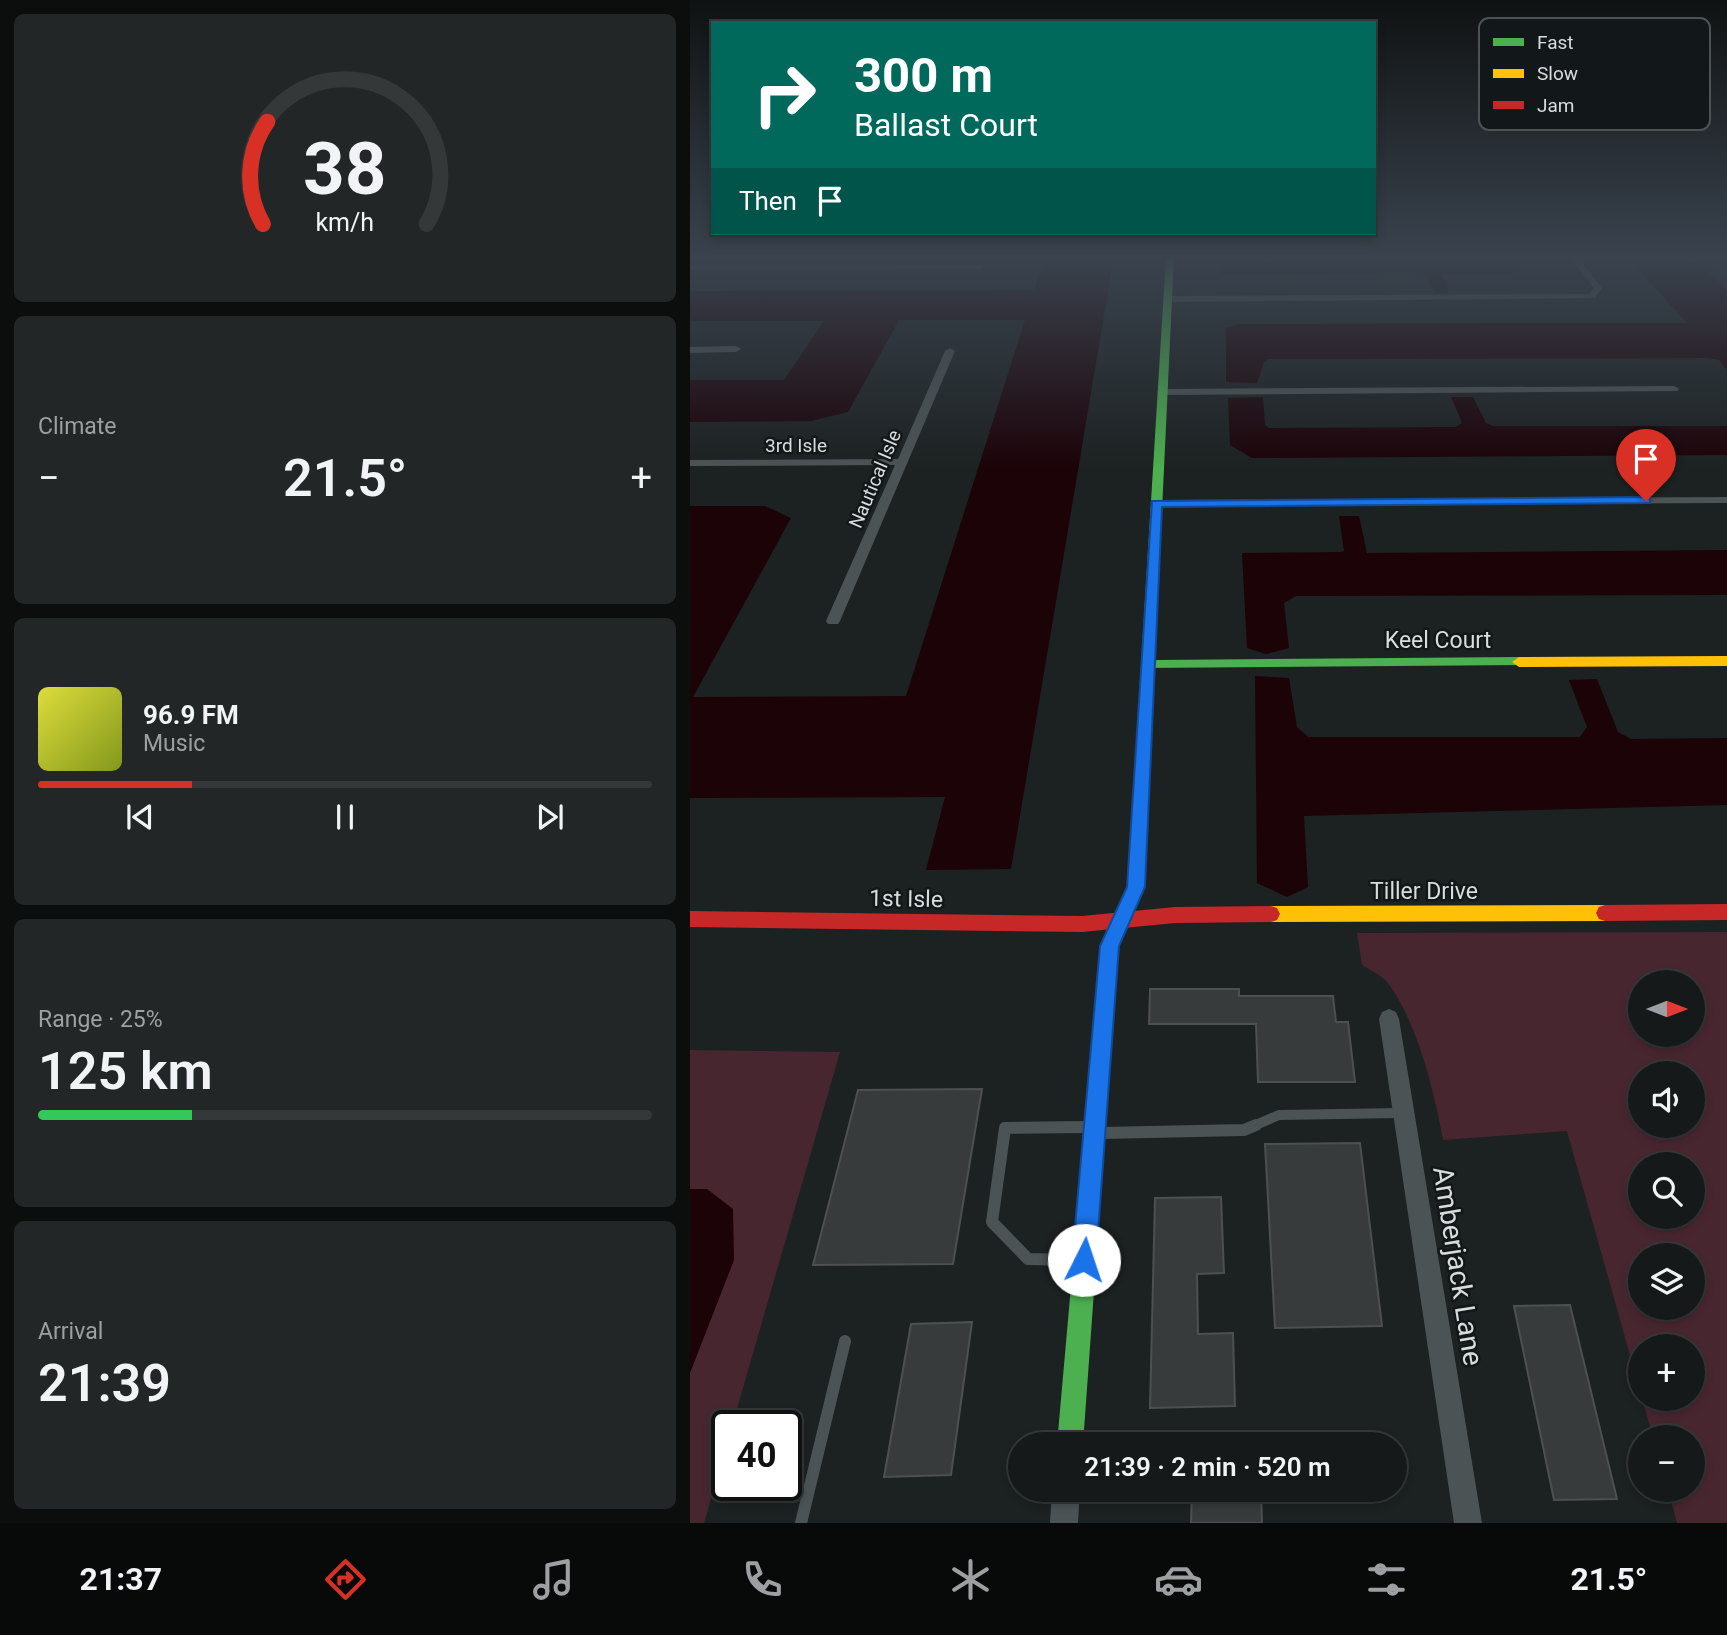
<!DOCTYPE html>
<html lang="en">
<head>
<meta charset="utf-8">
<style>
	:root { --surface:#151919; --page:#222626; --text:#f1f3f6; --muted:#9da0a2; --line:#343838; --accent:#d93025 }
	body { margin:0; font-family:Roboto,sans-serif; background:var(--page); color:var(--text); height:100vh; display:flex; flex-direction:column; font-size:26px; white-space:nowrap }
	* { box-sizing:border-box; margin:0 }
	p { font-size:23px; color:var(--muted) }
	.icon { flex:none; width:38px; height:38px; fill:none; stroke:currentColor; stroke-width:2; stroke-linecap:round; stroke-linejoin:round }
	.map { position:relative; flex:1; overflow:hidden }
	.side { display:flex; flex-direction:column; gap:14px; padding:14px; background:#0c0e0e; width:690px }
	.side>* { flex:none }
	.banner { position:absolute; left:21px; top:21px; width:665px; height:214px; border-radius:0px; box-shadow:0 4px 10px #0003,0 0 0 2px var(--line); background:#00695c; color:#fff; overflow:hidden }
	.needle { width:46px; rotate:90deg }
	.buttons { position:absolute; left:938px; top:970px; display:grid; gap:14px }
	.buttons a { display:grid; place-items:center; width:77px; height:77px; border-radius:50%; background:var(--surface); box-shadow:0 4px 10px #0003,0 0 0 2px var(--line); font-size:35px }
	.speed { position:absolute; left:21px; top:1410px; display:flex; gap:14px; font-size:35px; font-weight:700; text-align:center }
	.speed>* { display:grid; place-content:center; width:91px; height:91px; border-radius:50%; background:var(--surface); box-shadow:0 4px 10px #0003,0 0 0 2px var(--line); line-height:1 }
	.speed .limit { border:4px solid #111; border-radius:10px; background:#fff; color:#111 }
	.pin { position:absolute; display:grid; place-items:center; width:60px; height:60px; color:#fff; margin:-72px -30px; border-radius:50% 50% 50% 0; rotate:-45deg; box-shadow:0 0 7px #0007 }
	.pin .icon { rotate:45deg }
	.me { position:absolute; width:77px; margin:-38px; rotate:4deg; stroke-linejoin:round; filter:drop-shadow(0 0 5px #0008) }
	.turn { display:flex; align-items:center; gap:24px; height:147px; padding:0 28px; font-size:32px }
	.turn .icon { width:91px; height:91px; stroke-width:2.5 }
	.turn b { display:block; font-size:49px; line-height:60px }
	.then { display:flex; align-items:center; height:66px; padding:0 28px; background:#0003; gap:14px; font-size:26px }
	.big { font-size:52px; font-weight:600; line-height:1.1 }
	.side .card { flex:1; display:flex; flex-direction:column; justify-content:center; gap:10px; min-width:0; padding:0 24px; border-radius:10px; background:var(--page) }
	.side .dial { align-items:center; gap:0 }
	.dial svg { height:182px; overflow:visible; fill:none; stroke:var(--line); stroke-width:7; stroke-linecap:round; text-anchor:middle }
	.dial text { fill:var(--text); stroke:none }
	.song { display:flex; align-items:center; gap:21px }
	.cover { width:84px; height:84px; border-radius:10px; background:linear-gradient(135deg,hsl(60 70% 55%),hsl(70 70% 35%)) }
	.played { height:7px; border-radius:4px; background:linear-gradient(90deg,var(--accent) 25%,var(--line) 25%) }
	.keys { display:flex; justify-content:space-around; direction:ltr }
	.heat { display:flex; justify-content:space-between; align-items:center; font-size:38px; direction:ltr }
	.charge { height:10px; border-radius:5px; background:linear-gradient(90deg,#34c759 25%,var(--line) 0) }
	.trip { position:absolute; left:318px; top:1432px; width:399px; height:70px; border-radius:35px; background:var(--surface); box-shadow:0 4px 10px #0003,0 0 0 2px var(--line); font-weight:600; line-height:70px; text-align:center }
	.tabs { display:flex; height:112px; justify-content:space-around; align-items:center; background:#080a0a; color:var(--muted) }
	.tabs .icon { width:49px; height:49px }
	.tabs .current { color:var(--accent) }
	.tabs b { font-size:32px; color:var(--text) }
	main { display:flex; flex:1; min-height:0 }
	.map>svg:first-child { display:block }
	.green { fill:#482630; fill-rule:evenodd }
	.water { fill:#1b0308 }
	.building { fill:#373b3c; stroke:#4d5050; stroke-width:2 }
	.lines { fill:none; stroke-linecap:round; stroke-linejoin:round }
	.lane-far1 { stroke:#4b5354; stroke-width:10 }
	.lane { stroke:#4b5354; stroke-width:12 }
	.street { fill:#4b5354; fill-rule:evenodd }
	.fast { fill:#4caf50; fill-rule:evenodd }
	.slow { fill:#ffc107; fill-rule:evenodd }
	.jam { fill:#c62828; fill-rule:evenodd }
	.route { fill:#1a73e8; stroke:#114b97; stroke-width:2 }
	.labels { text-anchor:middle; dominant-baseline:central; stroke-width:5; stroke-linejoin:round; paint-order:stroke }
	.far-street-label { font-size:19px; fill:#d8dcdd; stroke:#121819 }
	.street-label { font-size:23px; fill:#d8dcdd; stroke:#121819 }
	.near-street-label { font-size:28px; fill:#d8dcdd; stroke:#121819 }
	.key { fill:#121819; stroke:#4d5354; stroke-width:2 }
	.key-label { font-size:19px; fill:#d8dcdd }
</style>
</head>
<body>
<main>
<section class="side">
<div class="card dial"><svg viewBox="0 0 100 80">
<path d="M14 69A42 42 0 1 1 86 69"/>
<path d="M14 69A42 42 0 0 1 16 24" stroke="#d93025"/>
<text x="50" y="56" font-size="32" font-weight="700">38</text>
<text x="50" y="72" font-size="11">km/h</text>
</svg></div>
<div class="card"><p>Climate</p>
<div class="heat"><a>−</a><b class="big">21.5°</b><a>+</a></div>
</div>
<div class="card">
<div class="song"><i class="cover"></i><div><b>96.9 FM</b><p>Music</p></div></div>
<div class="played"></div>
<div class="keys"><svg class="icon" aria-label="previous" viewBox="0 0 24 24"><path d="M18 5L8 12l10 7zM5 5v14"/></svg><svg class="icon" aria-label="pause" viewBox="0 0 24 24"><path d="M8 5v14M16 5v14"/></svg><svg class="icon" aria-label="next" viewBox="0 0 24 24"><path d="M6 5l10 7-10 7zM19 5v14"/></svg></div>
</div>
<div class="card"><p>Range · 25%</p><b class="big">125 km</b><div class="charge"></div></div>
<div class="card"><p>Arrival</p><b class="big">21:39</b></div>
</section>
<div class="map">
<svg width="1038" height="1523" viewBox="0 0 1038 1523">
	<rect width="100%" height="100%" fill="#1c2121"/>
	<path class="green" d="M 1037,932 L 1037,1523 L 987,1523 L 978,1489 L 1003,1489 L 1003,1437 L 963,1437 L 952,1398 L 1003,1398 L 1003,1346 L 950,1346 L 950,1391 L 877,1131 L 753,1140 C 744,1091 728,1024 698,983 C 693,976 680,970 672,965 L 667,933 ZM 950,982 L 1003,982 L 1003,1034 L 950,1034 ZM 950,1073 L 1003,1073 L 1003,1125 L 950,1125 ZM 950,1164 L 1003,1164 L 1003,1216 L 950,1216 ZM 950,1255 L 1003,1255 L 1003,1307 L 950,1307 Z
		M 0,1050 L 150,1052 L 42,1426 L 37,1426 L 37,1444 L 14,1523 L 0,1523 Z"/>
	<path class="water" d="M 356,256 L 424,256 L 321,869 L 236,870 L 255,797 L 0,798 L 0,506 L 75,506 L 101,518 L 3,697 L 216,696 L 335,320 L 209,320 L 158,412 L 121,421 L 0,422 L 0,380 L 94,380 L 134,321 L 0,321 L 0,291 L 344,290 Z
		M 529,256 L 826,256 L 832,264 L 830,271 L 821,274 L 754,274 L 752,276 L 759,293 L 745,293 L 737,278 L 730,273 L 536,275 L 529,272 Z
		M 936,256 L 1002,256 L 1037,291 L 1037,370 L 1029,360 L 1018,358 L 579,359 L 574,362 L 567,383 L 536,382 L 536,328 L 550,324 L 997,323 Z
		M 573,397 L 575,425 L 579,428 L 766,427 L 772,423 L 761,397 L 783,397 L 796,423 L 803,426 L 1037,426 L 1037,455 L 562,458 L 540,445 L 538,398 Z
		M 649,516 L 669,516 L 677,553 L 1037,550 L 1037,595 L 606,596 L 594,603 L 599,648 L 576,654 L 557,648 L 552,553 L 651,552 L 654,551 Z
		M 565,676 L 599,678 L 607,727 L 618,737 L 890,737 L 897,727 L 879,680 L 907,679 L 928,732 L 941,739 L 1037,738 L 1037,805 L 614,816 L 618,887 L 597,897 L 567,883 Z
		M 0,1189 L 17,1189 L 43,1209 L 44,1260 L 0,1373 Z"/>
	<path class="building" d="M 460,989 L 549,989 L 549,996 L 643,996 L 646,1022 L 658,1022 L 665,1082 L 568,1082 L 566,1024 L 459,1024 Z
		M 292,1089 L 263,1264 L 123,1265 L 168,1090 Z
		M 670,1143 L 692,1326 L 585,1328 L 575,1144 Z
		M 531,1197 L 534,1273 L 507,1274 L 508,1334 L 543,1333 L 545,1406 L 460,1408 L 465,1198 Z
		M 880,1305 L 927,1499 L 864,1500 L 824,1306 Z
		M 282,1322 L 261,1475 L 194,1477 L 221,1324 Z
		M 502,1489 L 571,1489 L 572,1523 L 501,1523 Z"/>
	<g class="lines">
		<path class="lane-far1" d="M 561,1127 L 589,1115 L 711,1113"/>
		<path class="lane" d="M 412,1133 L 554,1130 L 566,1125
			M 387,1260 L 338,1259 L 302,1222 L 315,1128 L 398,1127
			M 111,1523 L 155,1341"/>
		<path class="street" d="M 879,256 L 887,256 L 912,288 L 905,298 L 477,302 L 473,299 L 477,296 L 900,294 L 904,288 Z
			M 294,265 L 291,269 L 0,270 L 0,266 Z
			M 0,347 L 46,346 L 51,349 L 46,352 L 0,353 Z
			M 260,348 L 265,351 L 150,621 L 148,624 L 138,624 L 136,621 L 205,465 L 0,466 L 0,460 L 208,459 L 255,351 Z
			M 984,386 L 989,389 L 987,391 L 472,395 L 467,392 L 472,389 Z
			M 1038,497 L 1038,503 L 466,506 L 460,503 L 466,500 Z
			M 699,1009 L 706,1012 L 709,1019 L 792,1523 L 764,1523 L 689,1019 L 692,1012 Z
			M 362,1489 L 390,1489 L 388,1523 L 360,1523 Z"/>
		<path class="fast" d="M 476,256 L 484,256 L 465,660 L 829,657 L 834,659 L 836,662 L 834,665 L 453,668 L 451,665 Z
			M 409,1073 L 416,1076 L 419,1083 L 393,1444 L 367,1444 L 399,1083 L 402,1076 Z"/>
		<path class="slow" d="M 1038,656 L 1038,666 L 829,667 L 822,662 L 829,657 Z
			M 458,660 L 465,665 L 455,887 L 429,946 L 419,1083 L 416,1090 L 409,1093 L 402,1090 L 399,1083 L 411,946 L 437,887 L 451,665 Z
			M 915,905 L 921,907 L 924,913 L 921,919 L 915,921 L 581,922 L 575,920 L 572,914 L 575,908 L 581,906 Z"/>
		<path class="jam" d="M 1038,904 L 1038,920 L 915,921 L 909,919 L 906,913 L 909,907 L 915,905 Z
			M 581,906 L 587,908 L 590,914 L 587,920 L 581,922 L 485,923 L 392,932 L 0,927 L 0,911 L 392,916 L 485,907 Z"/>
	</g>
	<linearGradient id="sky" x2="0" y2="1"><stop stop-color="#0f1212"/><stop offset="0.55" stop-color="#3a434e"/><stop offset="1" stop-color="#3a434e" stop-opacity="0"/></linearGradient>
	<rect width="1038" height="469" fill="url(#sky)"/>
	<path class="route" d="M 956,497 L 960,498 L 960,503 L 472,507 L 455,887 L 429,946 L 406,1260 L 403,1269 L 394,1272 L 386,1269 L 382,1260 L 410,946 L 437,887 L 462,501 Z"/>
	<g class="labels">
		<g class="far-street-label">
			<text x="106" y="445">3rd Isle</text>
			<text transform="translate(185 479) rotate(-67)">Nautical Isle</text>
		</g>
		<g class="street-label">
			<text x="748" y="640">Keel Court</text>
			<text x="734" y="891">Tiller Drive</text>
			<text transform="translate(216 899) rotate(1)">1st Isle</text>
		</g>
		<g class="near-street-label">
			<text transform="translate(768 1266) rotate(81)">Amberjack Lane</text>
		</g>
	</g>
	<rect x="789" y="18" width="231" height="112" rx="10" class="key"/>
	<rect x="803" y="38" width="31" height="8" fill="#4caf50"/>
	<rect x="803" y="69" width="31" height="9" fill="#ffc107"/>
	<rect x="803" y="101" width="31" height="8" fill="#c62828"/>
	<g class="key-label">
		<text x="847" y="49">Fast</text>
		<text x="847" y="80">Slow</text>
		<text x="847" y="112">Jam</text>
	</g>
</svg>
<div class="buttons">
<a><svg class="needle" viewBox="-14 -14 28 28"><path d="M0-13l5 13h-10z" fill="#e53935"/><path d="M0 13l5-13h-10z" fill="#9da0a2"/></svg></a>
<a><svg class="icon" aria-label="sound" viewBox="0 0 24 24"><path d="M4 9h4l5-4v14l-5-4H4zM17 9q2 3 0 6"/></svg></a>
<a><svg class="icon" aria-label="search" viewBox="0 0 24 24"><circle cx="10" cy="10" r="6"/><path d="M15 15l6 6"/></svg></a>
<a><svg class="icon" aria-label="layers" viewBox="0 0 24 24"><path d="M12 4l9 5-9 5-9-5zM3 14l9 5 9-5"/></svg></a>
<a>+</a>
<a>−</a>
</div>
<div class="speed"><div class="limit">40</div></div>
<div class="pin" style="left:956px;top:501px;background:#d93025"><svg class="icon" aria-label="arrive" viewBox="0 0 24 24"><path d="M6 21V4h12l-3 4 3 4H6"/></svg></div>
<svg class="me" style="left:394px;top:1260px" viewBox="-20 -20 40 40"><circle r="19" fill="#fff"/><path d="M0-13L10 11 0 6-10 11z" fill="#1a73e8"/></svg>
<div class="trip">21:39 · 2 min · 520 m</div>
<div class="banner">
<div class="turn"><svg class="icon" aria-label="right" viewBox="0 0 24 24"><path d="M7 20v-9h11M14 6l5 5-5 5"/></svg><div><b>300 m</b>Ballast Court</div></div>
<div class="then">Then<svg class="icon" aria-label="arrive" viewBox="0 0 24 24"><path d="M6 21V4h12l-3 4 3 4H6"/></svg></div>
</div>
</div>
</main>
<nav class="tabs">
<b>21:37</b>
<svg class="icon current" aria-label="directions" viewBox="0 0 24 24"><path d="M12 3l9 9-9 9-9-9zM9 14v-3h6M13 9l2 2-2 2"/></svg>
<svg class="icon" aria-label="music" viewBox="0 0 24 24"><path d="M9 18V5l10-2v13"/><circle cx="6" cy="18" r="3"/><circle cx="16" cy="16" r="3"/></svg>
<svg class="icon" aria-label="phone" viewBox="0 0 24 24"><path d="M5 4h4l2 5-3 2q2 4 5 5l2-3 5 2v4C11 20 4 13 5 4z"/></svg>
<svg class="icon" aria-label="climate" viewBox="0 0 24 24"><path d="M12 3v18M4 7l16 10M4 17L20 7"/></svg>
<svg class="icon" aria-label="car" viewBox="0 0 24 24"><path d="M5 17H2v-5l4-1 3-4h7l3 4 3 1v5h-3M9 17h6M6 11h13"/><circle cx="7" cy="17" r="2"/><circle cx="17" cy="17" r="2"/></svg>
<svg class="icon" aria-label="filters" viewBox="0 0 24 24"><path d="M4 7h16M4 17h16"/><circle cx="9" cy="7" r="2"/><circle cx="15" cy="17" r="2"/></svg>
<b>21.5°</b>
</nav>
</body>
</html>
